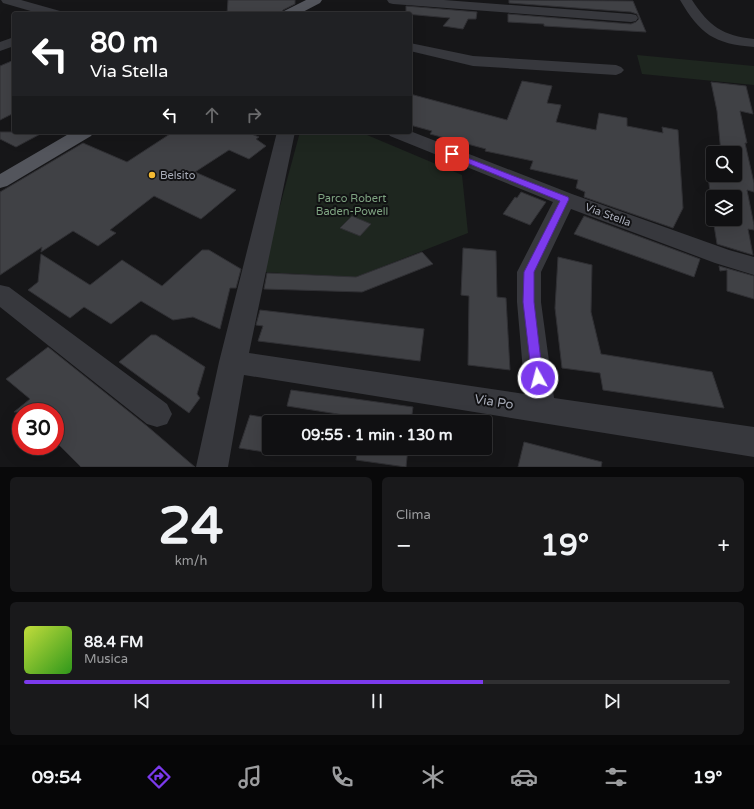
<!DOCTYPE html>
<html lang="it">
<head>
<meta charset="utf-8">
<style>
	:root { --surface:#101012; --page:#19191b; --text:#f1f3f6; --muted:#9c9d9f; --line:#303032; --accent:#7c3aed }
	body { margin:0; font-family:"Varela Round",sans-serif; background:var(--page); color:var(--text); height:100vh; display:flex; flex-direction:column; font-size:15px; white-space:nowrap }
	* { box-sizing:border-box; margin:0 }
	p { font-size:13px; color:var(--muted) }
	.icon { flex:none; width:22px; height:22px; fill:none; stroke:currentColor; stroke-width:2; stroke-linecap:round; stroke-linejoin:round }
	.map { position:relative; height:467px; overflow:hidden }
	.details { display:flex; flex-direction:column; gap:10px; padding:10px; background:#09090a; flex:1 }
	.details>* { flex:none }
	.banner { position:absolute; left:12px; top:12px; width:400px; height:122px; border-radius:4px; box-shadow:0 4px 16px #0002,0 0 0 1px var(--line); background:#202124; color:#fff; overflow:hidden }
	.controls { position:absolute; left:706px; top:146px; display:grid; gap:8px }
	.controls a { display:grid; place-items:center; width:36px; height:36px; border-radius:4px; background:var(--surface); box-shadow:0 4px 16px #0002,0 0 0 1px var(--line); font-size:20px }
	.speed { position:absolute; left:12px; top:403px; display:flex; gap:8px; font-size:20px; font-weight:700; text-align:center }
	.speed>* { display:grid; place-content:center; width:52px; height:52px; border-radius:50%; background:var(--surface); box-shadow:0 4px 16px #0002,0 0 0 1px var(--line); line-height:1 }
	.speed .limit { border:6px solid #d22; background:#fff; color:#111 }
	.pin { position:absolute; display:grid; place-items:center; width:34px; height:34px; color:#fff; margin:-17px; border-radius:8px; box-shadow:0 2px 6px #0006 }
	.me { position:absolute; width:44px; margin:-22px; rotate:353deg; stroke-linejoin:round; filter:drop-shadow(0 0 3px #0008) }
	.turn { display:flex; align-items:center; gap:14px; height:84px; padding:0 12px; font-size:18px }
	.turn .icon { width:52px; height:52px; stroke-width:2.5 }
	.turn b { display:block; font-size:28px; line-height:34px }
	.lanes { display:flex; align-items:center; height:38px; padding:0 12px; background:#0003; justify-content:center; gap:20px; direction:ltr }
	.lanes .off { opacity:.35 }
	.big { font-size:30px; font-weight:700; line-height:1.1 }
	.details .tile { flex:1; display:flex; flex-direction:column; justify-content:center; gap:6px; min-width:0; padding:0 14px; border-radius:6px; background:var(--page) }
	.details .dial { align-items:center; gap:0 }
	.dial b { font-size:52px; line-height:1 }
	.song { display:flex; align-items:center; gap:12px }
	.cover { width:48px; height:48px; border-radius:6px; background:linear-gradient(135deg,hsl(70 70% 55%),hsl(110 70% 35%)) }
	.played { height:4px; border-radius:2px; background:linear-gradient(90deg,var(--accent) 65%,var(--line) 65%) }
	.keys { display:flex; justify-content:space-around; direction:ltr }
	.heat { display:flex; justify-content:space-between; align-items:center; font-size:22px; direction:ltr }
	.details .tiles { flex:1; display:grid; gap:10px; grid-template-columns:1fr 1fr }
	.tile:last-child { grid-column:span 2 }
	.trip { position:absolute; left:262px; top:415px; width:230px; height:40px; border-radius:4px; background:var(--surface); box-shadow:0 4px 16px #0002,0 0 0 1px var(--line); font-weight:700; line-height:40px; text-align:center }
	.menu { display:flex; height:64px; justify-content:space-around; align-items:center; background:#060607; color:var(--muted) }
	.menu .icon { width:28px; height:28px }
	.menu .on { color:var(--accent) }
	.menu b { font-size:18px; color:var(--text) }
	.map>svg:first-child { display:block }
	.green { fill:#1e261f }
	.building { fill:#404145; stroke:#303034 }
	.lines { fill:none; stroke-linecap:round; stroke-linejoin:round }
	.minor { fill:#37383d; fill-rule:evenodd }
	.major { fill:#53555c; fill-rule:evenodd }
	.route { fill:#7c3aed; stroke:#51269a }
	.poi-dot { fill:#f5ba32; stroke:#111113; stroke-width:1.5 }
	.labels { text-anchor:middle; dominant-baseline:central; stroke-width:4; stroke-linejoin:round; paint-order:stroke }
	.poi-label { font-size:11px; fill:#a8acb8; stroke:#111113; text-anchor:start }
	.park-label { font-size:11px; fill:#7fa482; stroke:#111113 }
	.street-label { font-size:11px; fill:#a8acb8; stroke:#111113 }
	.near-street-label { font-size:13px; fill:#a8acb8; stroke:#111113 }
</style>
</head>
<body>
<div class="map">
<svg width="754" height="467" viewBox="0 0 754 467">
	<rect width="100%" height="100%" fill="#161618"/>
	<path class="green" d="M 637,55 L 754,66 L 754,85 L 642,74 Z
		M 300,132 L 360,132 L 462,175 L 468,233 L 356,277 L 262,272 Z"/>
	<path class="building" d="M 228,0 L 295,0 L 295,4 L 283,10 L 281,14 L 227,14 Z
		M 509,0 L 633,1 L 646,32 L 544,26 L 544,24 L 508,22 L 508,14 L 631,24 L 636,22 L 639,19 L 637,14 L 631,12 L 509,3 Z
		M 406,6 L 477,12 L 476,19 L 468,19 L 463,29 L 443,26 L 450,18 L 406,14 Z
		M 14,60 L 14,113 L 0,120 L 0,66 Z
		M 522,81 L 552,86 L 547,103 L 561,105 L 556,122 L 596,130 L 599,113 L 627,118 L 627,126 L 663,133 L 662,127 L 678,130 L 683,208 L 673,228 L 584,197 L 585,192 L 576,188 L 578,180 L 530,169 L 533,161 L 485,151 L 486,149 L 430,134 L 432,131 L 410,125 L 410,94 L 507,120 Z
		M 711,82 L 746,86 L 753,114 L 740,111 L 747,143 L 745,143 L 754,183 L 754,192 L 747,190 L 754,225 L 754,230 L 748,229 L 753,255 L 717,244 L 713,219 L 735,219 L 735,197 L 713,197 L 713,215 L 708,176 L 724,178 L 724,175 L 735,175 L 735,153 L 721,153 L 717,111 Z
		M 0,132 L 44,132 L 16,147 L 0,139 Z
		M 173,132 L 246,132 L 259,137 L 256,139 L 266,146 L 249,159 L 229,150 L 195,172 L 236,190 L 201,219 L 154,196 L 110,230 L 116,233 L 98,246 L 73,231 L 41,252 L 42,247 L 0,275 L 0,192 L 83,143 L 127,162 Z
		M 521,192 L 546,202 L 530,225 L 503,214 L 515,197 L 517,198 Z
		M 352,216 L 371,224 L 360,236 L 340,228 Z
		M 584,216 L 700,259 L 694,277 L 574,234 Z
		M 463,248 L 496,251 L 497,297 L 506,298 L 510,370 L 468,365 L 469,296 L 461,295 Z
		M 202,250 L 209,250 L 241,269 L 236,288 L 230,288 L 220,329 L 193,317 L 173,320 L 141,301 L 111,324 L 84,307 L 70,318 L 28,290 L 38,282 L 41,254 L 90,285 L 122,260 L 162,286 Z
		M 422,252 L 433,264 L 362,292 L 264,289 L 267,273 L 356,277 Z
		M 558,257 L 592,265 L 591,312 L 601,354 L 712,372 L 724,408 L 603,390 L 600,373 L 562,368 L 555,308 Z
		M 719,266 L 754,276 L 754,299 L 727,291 L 727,270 L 720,271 Z
		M 260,310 L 424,329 L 420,361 L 258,341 L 263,326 L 256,325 Z
		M 151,335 L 156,335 L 205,367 L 197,394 L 200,398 L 189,413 L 119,362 Z
		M 48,347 L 147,426 L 195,467 L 81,467 L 55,441 L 55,412 L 14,412 L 30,399 L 6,379 Z
		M 291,390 L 413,407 L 411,422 L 362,422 L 363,418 L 287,406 Z
		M 250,415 L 281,420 L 281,422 L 269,422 L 269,448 L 273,448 L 271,453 L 239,448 Z
		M 524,442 L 602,462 L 601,467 L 518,467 Z
		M 358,448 L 408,448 L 406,467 L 356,460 Z"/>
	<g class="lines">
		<path class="minor" d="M 1,0 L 21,0 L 60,11 L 62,14 L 41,14 L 3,3 Z
			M 387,0 L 444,0 L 631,14 L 636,15 L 638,18 L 636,21 L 631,22 L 393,4 L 389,3 Z
			M 680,0 L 692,0 C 709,26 723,36 754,39 L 754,47 C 714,44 700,34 680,0 Z
			M 14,37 L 14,46 L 0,51 L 0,42 Z
			M 410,43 L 473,56 L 616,65 L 621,67 L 624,70 L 621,73 L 616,75 L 473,66 L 410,51 Z
			M 410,131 L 572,194 L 729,250 L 754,257 L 754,275 L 715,263 L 571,209 L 541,272 L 541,302 L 554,398 L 754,427 L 754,457 L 244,375 L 228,467 L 196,467 L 219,362 L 277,132 L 295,132 L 249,353 L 525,394 L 517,302 L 517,272 L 553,202 L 390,136 L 387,132 Z
			M 0,285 L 9,287 L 167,404 L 172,414 L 167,424 L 157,427 L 147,424 L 0,307 Z"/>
		<path class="major" d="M 306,0 L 322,0 L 320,3 L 299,14 L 282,14 L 284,11 Z
			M 72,132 L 94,132 L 91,136 L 7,186 L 0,188 L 0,174 Z"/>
	</g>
	<path class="route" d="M 452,152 L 568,197 L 569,199 L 534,272 L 534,302 L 543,378 L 542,382 L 538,383 L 534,382 L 532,378 L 523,302 L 524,272 L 560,201 L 450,156 L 450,153 Z"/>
	<circle class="poi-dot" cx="152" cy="175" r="4"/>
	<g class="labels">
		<g class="poi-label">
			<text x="160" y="175">Belsito</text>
		</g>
		<g class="park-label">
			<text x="352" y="198">Parco Robert<tspan x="352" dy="13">Baden-Powell</tspan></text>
		</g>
		<g class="street-label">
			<text transform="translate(608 215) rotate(20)">Via Stella</text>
		</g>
		<g class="near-street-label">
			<text transform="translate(494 402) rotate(9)">Via Po</text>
		</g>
	</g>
</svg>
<div class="controls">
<a><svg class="icon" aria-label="search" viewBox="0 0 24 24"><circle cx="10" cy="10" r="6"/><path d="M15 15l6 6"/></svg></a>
<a><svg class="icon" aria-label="layers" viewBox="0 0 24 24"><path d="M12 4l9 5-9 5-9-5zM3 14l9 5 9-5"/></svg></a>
</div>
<div class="speed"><div class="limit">30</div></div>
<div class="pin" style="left:452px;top:154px;background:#d93025"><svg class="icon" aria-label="arrive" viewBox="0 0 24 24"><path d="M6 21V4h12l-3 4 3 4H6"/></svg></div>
<svg class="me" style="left:538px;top:378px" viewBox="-20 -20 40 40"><circle r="17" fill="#7c3aed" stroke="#fff" stroke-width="3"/><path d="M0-11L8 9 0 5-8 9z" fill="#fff"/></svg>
<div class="trip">09:55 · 1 min · 130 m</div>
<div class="banner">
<div class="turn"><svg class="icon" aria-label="left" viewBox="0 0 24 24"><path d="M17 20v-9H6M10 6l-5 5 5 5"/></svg><div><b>80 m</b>Via Stella</div></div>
<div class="lanes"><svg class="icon" aria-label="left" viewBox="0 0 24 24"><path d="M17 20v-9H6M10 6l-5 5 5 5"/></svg><svg class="icon off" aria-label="ahead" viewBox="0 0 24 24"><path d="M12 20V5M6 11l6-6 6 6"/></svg><svg class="icon off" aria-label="right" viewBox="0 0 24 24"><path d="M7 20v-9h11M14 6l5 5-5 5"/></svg></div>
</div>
</div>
<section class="details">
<div class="tiles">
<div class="tile dial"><b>24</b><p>km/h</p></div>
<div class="tile"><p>Clima</p>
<div class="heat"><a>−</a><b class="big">19°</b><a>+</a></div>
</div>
<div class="tile">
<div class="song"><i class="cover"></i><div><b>88.4 FM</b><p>Musica</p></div></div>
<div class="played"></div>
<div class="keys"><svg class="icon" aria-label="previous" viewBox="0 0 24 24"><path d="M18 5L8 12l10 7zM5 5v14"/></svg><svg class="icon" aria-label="pause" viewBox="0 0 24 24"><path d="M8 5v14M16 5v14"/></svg><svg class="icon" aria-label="next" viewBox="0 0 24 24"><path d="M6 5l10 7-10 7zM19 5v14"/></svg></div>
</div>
</div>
</section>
<nav class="menu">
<b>09:54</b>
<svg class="icon on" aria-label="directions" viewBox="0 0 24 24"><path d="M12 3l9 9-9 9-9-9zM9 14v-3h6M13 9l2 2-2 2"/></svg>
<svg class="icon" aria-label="music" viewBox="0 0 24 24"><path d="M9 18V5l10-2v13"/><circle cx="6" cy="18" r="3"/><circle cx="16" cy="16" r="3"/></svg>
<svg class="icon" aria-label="phone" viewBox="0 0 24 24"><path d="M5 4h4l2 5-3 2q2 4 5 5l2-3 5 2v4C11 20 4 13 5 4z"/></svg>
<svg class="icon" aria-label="climate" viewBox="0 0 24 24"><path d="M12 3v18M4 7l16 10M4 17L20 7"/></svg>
<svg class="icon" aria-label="car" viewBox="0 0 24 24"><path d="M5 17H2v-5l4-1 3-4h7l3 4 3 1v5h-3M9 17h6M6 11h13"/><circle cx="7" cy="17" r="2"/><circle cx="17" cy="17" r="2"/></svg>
<svg class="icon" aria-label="filters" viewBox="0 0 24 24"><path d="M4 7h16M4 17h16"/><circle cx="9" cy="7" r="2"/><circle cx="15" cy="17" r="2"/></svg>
<b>19°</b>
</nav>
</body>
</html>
